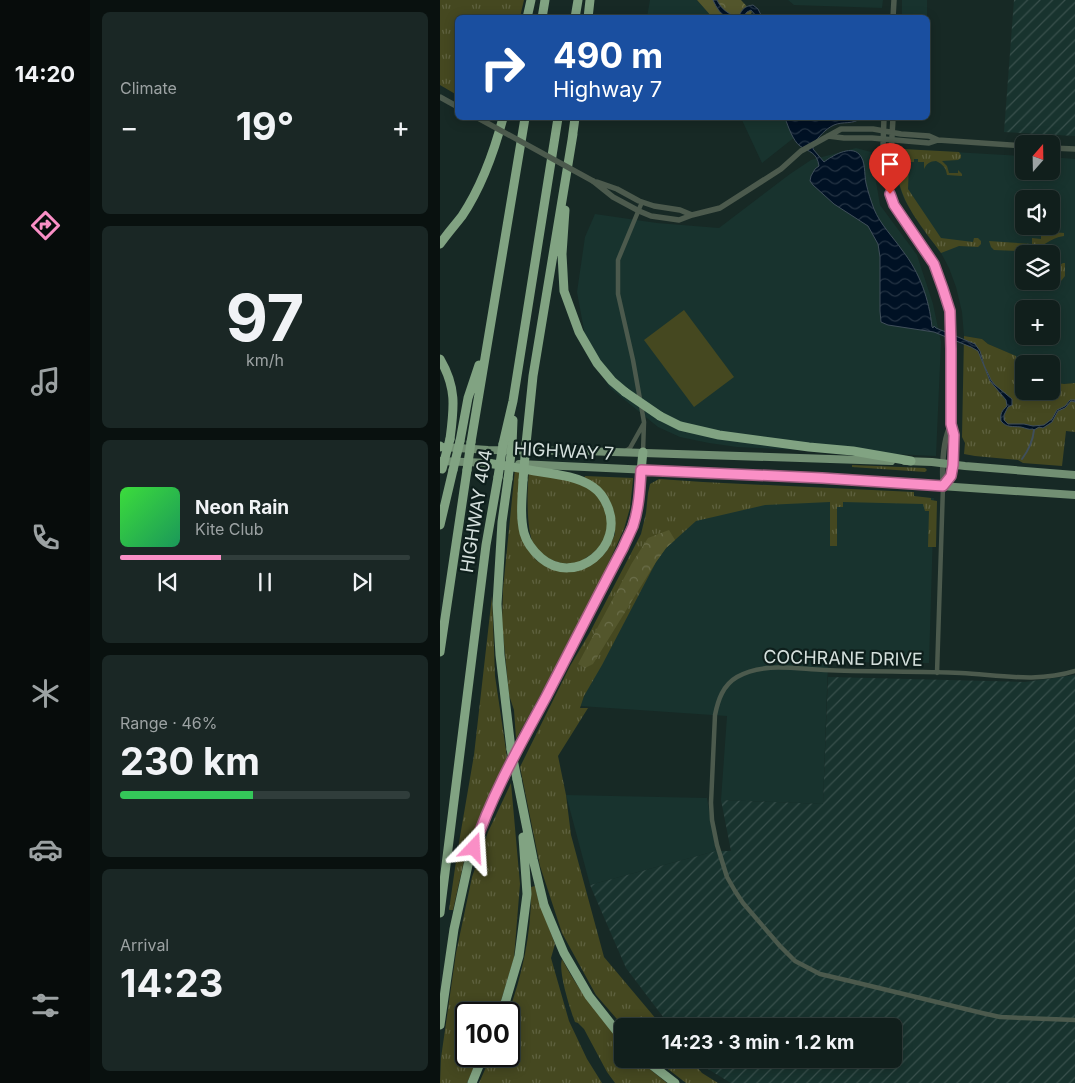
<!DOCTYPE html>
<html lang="en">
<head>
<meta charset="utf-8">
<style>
	:root { --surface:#111f1c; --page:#1a2725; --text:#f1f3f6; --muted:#9ca2a3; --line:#303d3b; --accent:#fa8fc6 }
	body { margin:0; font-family:Inter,sans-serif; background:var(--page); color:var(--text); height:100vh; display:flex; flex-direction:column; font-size:19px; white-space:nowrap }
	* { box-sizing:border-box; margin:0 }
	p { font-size:16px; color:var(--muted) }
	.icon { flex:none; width:28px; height:28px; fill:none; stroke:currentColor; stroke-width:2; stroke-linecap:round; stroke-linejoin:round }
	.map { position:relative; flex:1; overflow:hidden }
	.side { display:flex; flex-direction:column; gap:12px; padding:12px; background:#09110f; width:350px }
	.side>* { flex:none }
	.guide { position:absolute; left:15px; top:15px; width:475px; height:105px; border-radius:8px; box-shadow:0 2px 12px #0003,0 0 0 1px var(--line); background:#1a4fa0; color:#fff; overflow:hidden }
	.needle { width:32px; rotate:20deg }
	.buttons { position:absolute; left:575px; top:135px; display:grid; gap:10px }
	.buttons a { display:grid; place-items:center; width:45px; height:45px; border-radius:8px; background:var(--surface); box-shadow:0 2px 12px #0003,0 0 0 1px var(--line); font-size:25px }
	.speed { position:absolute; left:15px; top:1002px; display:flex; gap:10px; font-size:25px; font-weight:700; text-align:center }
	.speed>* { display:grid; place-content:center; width:65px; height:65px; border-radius:50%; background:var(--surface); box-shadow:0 2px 12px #0003,0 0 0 1px var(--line); line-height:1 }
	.speed .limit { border:2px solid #111; border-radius:8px; background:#fff; color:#111 }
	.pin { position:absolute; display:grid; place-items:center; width:42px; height:42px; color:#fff; margin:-51px -21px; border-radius:50% 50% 50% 0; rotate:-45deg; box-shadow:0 0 5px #0007 }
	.pin .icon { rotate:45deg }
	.me { position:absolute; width:55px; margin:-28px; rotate:20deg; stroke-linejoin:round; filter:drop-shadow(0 0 4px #0008) }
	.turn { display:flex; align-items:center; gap:18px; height:105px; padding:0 15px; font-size:22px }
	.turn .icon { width:65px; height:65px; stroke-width:2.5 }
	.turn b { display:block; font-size:35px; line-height:42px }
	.big { font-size:38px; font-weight:700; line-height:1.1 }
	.side .tile { flex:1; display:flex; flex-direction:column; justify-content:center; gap:8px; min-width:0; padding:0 18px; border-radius:8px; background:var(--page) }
	.side .dial { align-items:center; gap:0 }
	.dial b { font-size:65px; line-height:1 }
	.song { display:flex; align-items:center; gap:15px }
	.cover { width:60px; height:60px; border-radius:8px; background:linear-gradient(135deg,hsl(120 70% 55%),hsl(150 70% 35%)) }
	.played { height:5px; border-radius:2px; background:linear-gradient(90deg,var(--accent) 35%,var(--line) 35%) }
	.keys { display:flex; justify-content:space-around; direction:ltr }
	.heat { display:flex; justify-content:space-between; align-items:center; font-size:28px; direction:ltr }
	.charge { height:8px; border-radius:4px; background:linear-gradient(90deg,#34c759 46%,var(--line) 0) }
	.trip { position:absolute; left:174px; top:1018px; width:288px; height:50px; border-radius:8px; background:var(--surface); box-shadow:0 2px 12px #0003,0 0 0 1px var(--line); font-weight:700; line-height:50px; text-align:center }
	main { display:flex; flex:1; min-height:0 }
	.tab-bar { display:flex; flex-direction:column; width:90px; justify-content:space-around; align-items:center; background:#070c0b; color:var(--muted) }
	.tab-bar .icon { width:35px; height:35px }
	.tab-bar .on { color:var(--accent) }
	.tab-bar b { font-size:22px; color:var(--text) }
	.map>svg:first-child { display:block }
	.built { fill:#18332e; fill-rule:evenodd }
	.industrial { fill:url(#industrial-furrows) }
	.grass { fill:url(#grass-tufts) }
	.forest { fill:url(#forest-crowns) }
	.pitch { fill:#454820 }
	.water { fill:url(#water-waves); stroke:#404f5b }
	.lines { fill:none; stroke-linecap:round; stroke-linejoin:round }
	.stream { stroke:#404f5b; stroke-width:2 }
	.minor { stroke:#4c5a4d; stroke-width:4.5 }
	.tertiary { stroke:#4c5a4d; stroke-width:5.5 }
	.primary { stroke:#728f73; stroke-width:8 }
	.motorway { stroke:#81a382; stroke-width:9 }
	.tertiary-bridge { stroke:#4c5a4d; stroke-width:5.5 }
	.motorway-bridge { stroke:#81a382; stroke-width:9 }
	.route-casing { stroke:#a25d81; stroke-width:12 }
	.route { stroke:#fa8fc6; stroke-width:9 }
	.labels { text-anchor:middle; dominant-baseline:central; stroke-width:4.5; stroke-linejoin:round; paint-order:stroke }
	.street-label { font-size:18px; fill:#d4dfdc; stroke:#0e1f1c }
</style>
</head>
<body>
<main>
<nav class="tab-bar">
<b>14:20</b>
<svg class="icon on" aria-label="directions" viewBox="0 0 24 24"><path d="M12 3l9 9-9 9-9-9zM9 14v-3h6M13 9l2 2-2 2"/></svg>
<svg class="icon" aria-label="music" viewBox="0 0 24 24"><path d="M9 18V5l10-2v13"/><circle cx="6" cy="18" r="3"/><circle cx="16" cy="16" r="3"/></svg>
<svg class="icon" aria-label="phone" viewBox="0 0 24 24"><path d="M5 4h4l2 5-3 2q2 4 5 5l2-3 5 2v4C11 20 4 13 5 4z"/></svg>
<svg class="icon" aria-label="climate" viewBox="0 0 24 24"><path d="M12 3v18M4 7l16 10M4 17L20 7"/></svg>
<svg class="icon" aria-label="car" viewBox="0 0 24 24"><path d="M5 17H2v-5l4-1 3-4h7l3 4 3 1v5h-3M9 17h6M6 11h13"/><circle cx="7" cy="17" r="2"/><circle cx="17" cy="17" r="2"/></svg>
<svg class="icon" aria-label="filters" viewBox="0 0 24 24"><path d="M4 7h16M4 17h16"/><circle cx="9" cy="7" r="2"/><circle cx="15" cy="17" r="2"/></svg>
</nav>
<section class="side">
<div class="tile"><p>Climate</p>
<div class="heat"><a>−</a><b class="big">19°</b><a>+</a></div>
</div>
<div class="tile dial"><b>97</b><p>km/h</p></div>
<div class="tile">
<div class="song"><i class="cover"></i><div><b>Neon Rain</b><p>Kite Club</p></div></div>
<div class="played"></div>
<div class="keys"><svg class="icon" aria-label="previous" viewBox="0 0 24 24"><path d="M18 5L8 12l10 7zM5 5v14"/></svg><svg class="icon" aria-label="pause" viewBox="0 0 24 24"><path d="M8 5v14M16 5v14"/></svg><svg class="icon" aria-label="next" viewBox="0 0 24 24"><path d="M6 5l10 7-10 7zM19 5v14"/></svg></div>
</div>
<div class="tile"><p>Range · 46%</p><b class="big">230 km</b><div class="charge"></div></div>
<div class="tile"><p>Arrival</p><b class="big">14:23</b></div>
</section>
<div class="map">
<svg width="635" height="1083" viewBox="0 0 635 1083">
	<defs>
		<pattern id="industrial-furrows" width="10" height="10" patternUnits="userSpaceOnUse" patternTransform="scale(1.25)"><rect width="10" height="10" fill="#18332e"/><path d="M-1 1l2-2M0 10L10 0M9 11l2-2" fill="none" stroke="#39504c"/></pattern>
		<pattern id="grass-tufts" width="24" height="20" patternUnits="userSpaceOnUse" patternTransform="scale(1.25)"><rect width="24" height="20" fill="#454820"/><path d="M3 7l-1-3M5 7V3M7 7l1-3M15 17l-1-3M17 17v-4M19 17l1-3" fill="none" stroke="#5f6240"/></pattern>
		<pattern id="forest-crowns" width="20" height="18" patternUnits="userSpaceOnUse" patternTransform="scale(1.25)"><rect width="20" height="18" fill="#53562c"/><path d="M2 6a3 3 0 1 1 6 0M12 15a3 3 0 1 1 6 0" fill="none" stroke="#6b6e4a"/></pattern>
		<pattern id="water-waves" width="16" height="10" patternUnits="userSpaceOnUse" patternTransform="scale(1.25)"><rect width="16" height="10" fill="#001124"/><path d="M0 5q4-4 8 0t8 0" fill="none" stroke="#243343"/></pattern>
	</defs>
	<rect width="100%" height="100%" fill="#172925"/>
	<path class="built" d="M 210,0 L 257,0 L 272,17 L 207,17 Z
		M 348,0 L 443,0 L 442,8 L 354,5 Z
		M 462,0 L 487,0 L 487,17 L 462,17 Z
		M 301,118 L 416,118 L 365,129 L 322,163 Z
		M 416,148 L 431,152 L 440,205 L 477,255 L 493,304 L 501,342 L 496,456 L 297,447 L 269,443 L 240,437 L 218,427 L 170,388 L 148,352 L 137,292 L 145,237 L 155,214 L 217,223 L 279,228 L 350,174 L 371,160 Z
		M 462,149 L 584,156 L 584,171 L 611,171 L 611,157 L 635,159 L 635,383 L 624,384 L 611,382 L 611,364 L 584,364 L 584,369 L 578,365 L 575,356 L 548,344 L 542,339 L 524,336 L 522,312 L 516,287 L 509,268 L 501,253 L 465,201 L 459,186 L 457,168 L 457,157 ZM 584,199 L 611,199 L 611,226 L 584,226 ZM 584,254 L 611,254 L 611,281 L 584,281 ZM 584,309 L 611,309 L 611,336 L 584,336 Z
		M 393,493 L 494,498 L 489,663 L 388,662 L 383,804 L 281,800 L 287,716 L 140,706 L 169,637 L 237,526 L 304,503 Z
		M 126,795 L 267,798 L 276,851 L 150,885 Z"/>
	<path class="industrial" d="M 574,0 L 635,0 L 635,136 L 564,132 Z
		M 635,675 L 635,1083 L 291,1083 L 258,1063 L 255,1059 L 452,1059 L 452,1026 L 230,1026 L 186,968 L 150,885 L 276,851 L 291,851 L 281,800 L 383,804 L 388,677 L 585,682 Z"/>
	<path class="grass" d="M 0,0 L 84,0 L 80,17 L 18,18 L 17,95 L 0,85 Z
		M 462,149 L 519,152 L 521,155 L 521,158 L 518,160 L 502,161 L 507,166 L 509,173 L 518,173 L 518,170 L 522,174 L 522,176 L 507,175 C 506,168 503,164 496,161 C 490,161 486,164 484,169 L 484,162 L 478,162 L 478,159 L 474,159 L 474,162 L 469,162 L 468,189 L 501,238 L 533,242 L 534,238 L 538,238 L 541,241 L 541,244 L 538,247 L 519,246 L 501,253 C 483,228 460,203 457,171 C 457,163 457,155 462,149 Z
		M 601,231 L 624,233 L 624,236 C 609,238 603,248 591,250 C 581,252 565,250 554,250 L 551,247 L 549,241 L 592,244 L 592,238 L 601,239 Z
		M 623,263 L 625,263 L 625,276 L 621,281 L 611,280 L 611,272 L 616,267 Z
		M 524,336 L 542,339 L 548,344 L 576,356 L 578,365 L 584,369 L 584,391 L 611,391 L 611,382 L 624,384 L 635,383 L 635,432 L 626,431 L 622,466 L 583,463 L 578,460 L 535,456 L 524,454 L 525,443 L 522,437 Z
		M 412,465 L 485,468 L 487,470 L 485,472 L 412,467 Z
		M 75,469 L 81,470 L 86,547 L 97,561 L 110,567 L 157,560 L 165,553 L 171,543 L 175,534 L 175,525 L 174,512 L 170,502 L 162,490 L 144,479 L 145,476 L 193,478 L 193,480 L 190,508 L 184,529 L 162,577 L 101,694 L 76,739 L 74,710 L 69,695 L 62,623 L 63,589 Z
		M 89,472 C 108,474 134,479 151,490 C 156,493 160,499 163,505 C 174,524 165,547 147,557 C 144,559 140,562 137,563 C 121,567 103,558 94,545 C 86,532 87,489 89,472 Z
		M 219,479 L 263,482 L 474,492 L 474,496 L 491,498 L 491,500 L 497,501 L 496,547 L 488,547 L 489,511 L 485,511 L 483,504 L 403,502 L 403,507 L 397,507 L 397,546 L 390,546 L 390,502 L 325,505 L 256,521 L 226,548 L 216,562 L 162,665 L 144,696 L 140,708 L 148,708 L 118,756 L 126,795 L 131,835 L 164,957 L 222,1026 L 183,1026 L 156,995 L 122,933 L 100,866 L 80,767 L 130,666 L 149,634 L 201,534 L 206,513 L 208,493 L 210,484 Z
		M 52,596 L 55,676 L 67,757 L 38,821 L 24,861 L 13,910 L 9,910 L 17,854 L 34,755 Z
		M 71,783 L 80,884 L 74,958 L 57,1014 L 26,1014 L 26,1056 L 39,1056 L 27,1083 L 0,1083 L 1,1058 L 16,953 L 32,877 L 48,832 Z
		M 95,886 L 99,902 L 115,944 L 111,958 L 129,1021 L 147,1059 L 162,1083 L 39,1083 L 51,1056 L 69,1056 L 69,1014 L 68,1014 C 83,973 92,930 91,887 Z
		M 122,959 C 138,990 160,1017 182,1044 L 182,1059 L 197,1059 L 227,1083 L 175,1083 L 167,1072 L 144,1029 L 138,1023 L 135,1022 C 130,1008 118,972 122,959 Z
		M 215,1059 L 250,1059 L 262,1073 L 278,1083 L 246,1083 Z"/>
	<path class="forest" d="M 257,0 L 301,0 L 312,12 L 309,17 L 272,17 Z
		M 229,530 L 235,540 L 226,548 L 216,562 L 153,664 L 145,668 L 138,664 L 192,563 L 208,538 Z"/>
	<path class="pitch" d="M 244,310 L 294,377 L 254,407 L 204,340 Z"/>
	<path class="water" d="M 273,0 L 277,0 C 280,8 291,17 299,16 C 302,9 305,6 313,5 L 318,9 L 322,17 L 317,17 L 311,10 L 307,12 L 303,17 C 285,18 281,17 273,0 Z
		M 345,118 L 421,118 C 413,125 403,121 394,125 C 385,129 379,137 373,144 L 373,149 L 384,162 C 392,156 410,145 419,154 C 426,161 424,174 426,183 C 428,192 431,201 434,209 C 440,224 453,237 462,250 C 480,273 489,299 492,327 L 493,328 L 494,326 L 496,328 L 535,344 L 540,351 L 544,365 L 551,380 L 555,385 L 572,399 L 572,405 L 568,407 L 564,415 L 564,420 L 568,424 L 584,424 L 593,426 L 604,425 L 612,419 L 617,410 L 625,406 L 630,400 L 635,400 L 635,402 L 631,401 L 625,408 L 618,411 L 612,422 L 603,428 L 599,427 L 594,430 L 593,429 C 588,430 586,428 581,427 C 572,426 567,428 561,421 C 560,413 562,411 567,406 L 566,400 L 550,381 L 538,351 L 531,347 L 494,332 L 448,325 L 441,322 L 440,311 L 440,257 L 438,244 L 428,226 L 394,204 L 373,185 L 370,181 L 371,176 L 375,169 L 379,166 C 377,152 369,152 360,146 C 353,141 348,126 345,118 Z"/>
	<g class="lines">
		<path class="stream" d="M 582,459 C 588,451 593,440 594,430"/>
		<path class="minor" d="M 202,202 L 178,260 L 178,294 L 193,360 L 204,422 L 203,452
			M 184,452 L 190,448 L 204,423
			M 635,671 C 598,683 559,675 521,673 C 475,671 429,672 384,670 C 356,669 323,662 297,677 C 283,685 278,700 275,715 L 271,803 L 272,820 L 277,845 L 287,877 L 295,891 L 303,903 L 340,946 L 355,961 L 380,974 L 410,981 L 542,1013 L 560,1017 L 635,1020
			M 497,673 L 503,486"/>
		<path class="tertiary" d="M 453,18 L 454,0
			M 0,97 L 18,107
			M 444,118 L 442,175 L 446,183 L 454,205 L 494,265 L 503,289 L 510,311 L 511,349 L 511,424 L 514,435 L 513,465 L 511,476 L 503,486
			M 388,136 L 404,138 L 432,138 L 489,143 L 498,140
			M 611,148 L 635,149
			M 153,181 L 173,197 L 199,211 L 211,216 L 239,220 L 252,215 L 280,208 L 341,169 L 361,151 L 401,129 L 433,129 L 461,134 L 489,136 L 498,140 L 584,146
			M 157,182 L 177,189 L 199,201 L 214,206 L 240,210 L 252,215
			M 446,183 L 450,173 L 453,118
			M 503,486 C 502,466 502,442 511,424"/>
		<path class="primary" d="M 3,447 L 48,450 L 143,451 L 451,461
			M 0,461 L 50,463
			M 465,461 L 492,462 L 525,466 L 635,475
			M 79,464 L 382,478 L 635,495"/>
		<path class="motorway" d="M 87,18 L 91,0
			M 102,18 L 105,0
			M 135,18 L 138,0
			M 148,18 L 150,0
			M 132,140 L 135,118
			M 125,210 L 122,254 L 124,291 L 139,332 L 157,363 L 172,381 L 185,392
			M 0,244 C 7,234 15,225 22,216 C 42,186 54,152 63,118
			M 0,359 C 17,388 14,408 10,439
			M 220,416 L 240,426 L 279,435 L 369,447 L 413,451 L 471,461
			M 20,441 L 28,398 L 39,365
			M 31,442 L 85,118
			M 63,444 L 73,401 L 118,118
			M 86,444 L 93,376 L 133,134
			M 72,445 L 73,420
			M 0,446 L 0,447
			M 46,463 C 62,465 79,468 95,471 C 114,474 137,476 153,487 C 159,491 164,498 167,505 C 186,547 135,587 101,558 C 93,551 87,544 84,533 C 80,517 82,498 83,480
			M 68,479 L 62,522 L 57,604 L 60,655 L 71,749
			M 0,525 L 13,470
			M 0,652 L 27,470
			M 77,779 L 93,859 L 104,905 L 121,946 L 124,953 L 149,996 L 182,1038
			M 0,913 L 46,545 L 58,477
			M 61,1014 L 66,1000 L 79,956 L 87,894 L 83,837
			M 0,1025 L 14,929 L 28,865 L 40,831 L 51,804 L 87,732 L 183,548 C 190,531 197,514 199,496 C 201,481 201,467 203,452
			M 204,1059 L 235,1083
			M 32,1083 L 43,1056"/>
		<path class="tertiary-bridge" d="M 38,118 L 153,181"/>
		<path class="motorway-bridge" d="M 185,392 L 220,416
			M 2,469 L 10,439
			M 13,470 L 20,441
			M 27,470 L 31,442
			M 58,477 L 63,444
			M 68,479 L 72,445
			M 83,480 L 86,444
			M 71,749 L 77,779"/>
	</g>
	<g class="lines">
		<defs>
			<path id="route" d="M 34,848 C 51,796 80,745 106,697 C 132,647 157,597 183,548 C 186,541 190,533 193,526 C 199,508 200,488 201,470 L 382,478 L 503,486 L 511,476 L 513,465 L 514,435 L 511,424 L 511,349 L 510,311 L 503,289 L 494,264 L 454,205 L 450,194"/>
		</defs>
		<use href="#route" class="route-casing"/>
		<use href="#route" class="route"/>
	</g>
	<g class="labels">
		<g class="street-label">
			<text transform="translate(124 451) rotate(3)">HIGHWAY 7</text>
			<text transform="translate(36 511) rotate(-81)">HIGHWAY 404</text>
			<text transform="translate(403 658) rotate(1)">COCHRANE DRIVE</text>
		</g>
	</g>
</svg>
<div class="buttons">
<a><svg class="needle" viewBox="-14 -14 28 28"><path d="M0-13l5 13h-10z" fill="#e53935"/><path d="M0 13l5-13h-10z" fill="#9ca2a3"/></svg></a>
<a><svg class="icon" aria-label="sound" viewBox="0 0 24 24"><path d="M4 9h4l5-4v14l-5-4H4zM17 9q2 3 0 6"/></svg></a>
<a><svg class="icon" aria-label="layers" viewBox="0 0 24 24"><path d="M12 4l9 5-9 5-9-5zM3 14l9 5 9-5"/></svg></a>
<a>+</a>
<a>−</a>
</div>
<div class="speed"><div class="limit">100</div></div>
<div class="pin" style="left:450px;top:194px;background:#d93025"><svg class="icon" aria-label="arrive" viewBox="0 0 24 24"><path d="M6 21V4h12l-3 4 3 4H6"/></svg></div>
<svg class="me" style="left:34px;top:848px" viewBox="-20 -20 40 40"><path d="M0-17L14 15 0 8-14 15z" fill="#fa8fc6" stroke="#fff" stroke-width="4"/></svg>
<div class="trip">14:23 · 3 min · 1.2 km</div>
<div class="guide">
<div class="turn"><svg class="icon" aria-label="right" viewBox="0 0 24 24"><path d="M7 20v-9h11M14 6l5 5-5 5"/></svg><div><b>490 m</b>Highway 7</div></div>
</div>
</div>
</main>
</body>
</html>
